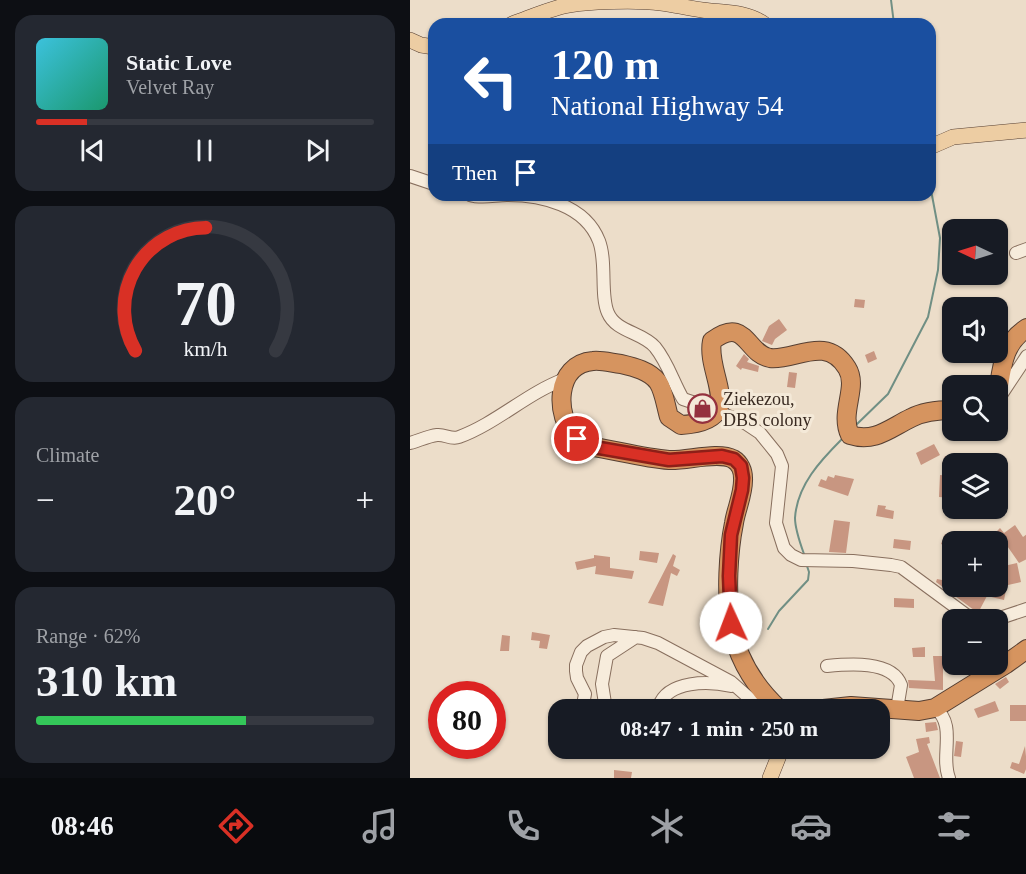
<!DOCTYPE html>
<html lang="en">
<head>
<meta charset="utf-8">
<style>
	:root { --surface:#171b24; --page:#242831; --text:#f1f3f6; --muted:#9ea1a6; --line:#363941; --accent:#d93025 }
	body { margin:0; font-family:"Times New Roman",serif; background:var(--page); color:var(--text); height:100vh; display:flex; flex-direction:column; font-size:22px; white-space:nowrap }
	* { box-sizing:border-box; margin:0 }
	p { font-size:20px; color:var(--muted) }
	.icon { flex:none; width:33px; height:33px; fill:none; stroke:currentColor; stroke-width:2; stroke-linecap:round; stroke-linejoin:round }
	.map { position:relative; flex:1; overflow:hidden }
	.sheet { display:flex; flex-direction:column; gap:15px; padding:15px; background:#0d0f14; width:410px }
	.sheet>* { flex:none }
	.hud { position:absolute; left:18px; top:18px; width:508px; height:183px; border-radius:18px; box-shadow:0 2px 4px #0004; background:#1a4fa0; color:#fff; overflow:hidden }
	.needle { width:39px; rotate:274deg }
	.controls { position:absolute; left:532px; top:219px; display:grid; gap:12px }
	.controls a { display:grid; place-items:center; width:66px; height:66px; border-radius:12px; background:var(--surface); box-shadow:0 2px 4px #0004; font-size:30px }
	.speed { position:absolute; left:18px; top:681px; display:flex; gap:12px; font-size:30px; font-weight:700; text-align:center }
	.speed>* { display:grid; place-content:center; width:78px; height:78px; border-radius:50%; background:var(--surface); box-shadow:0 2px 4px #0004; line-height:1 }
	.speed .limit { border:9px solid #d22; background:#fff; color:#111 }
	.pin { position:absolute; display:grid; place-items:center; width:51px; height:51px; color:#fff; margin:-26px; border:3px solid #fff; border-radius:50%; box-shadow:0 2px 6px #0007 }
	.me { position:absolute; width:66px; margin:-33px; rotate:358deg; stroke-linejoin:round; filter:drop-shadow(0 0 4px #0008) }
	.turn { display:flex; align-items:center; gap:21px; height:126px; padding:0 24px; font-size:27px }
	.turn .icon { width:78px; height:78px; stroke-width:2.5 }
	.turn b { display:block; font-size:42px; line-height:51px }
	.then { display:flex; align-items:center; height:57px; padding:0 24px; background:#0003; gap:12px; font-size:22px }
	.big { font-size:45px; font-weight:800; line-height:1.1 }
	.sheet .card { flex:1; display:flex; flex-direction:column; justify-content:center; gap:9px; min-width:0; padding:0 21px; border-radius:18px; background:var(--page) }
	.sheet .dial { align-items:center; gap:0 }
	.dial svg { height:156px; overflow:visible; fill:none; stroke:var(--line); stroke-width:7; stroke-linecap:round; text-anchor:middle }
	.dial text { fill:var(--text); stroke:none }
	.song { display:flex; align-items:center; gap:18px }
	.cover { width:72px; height:72px; border-radius:9px; background:linear-gradient(135deg,hsl(190 70% 55%),hsl(160 70% 35%)) }
	.played { height:6px; border-radius:3px; background:linear-gradient(90deg,var(--accent) 15%,var(--line) 15%) }
	.keys { display:flex; justify-content:space-around; direction:ltr }
	.heat { display:flex; justify-content:space-between; align-items:center; font-size:33px; direction:ltr }
	.charge { height:9px; border-radius:4px; background:linear-gradient(90deg,#34c759 62%,var(--line) 0) }
	.trip { position:absolute; left:138px; top:699px; width:342px; height:60px; border-radius:18px; background:var(--surface); box-shadow:0 2px 4px #0004; font-weight:800; line-height:60px; text-align:center }
	.tabs { display:flex; height:96px; justify-content:space-around; align-items:center; background:#090b0e; color:var(--muted) }
	.tabs .icon { width:42px; height:42px }
	.tabs .on { color:var(--accent) }
	.tabs b { font-size:27px; color:var(--text) }
	main { display:flex; flex:1; min-height:0 }
	.map>svg:first-child { display:block }
	.lines { fill:none; stroke-linecap:round; stroke-linejoin:round }
	.stream { stroke:#708f84; stroke-width:2 }
	.building { fill:#c89681 }
	.minor-casing { stroke:#886f5e; stroke-width:14 }
	.major-casing { stroke:#563f32; stroke-width:16 }
	.highway-casing { stroke:#563f32; stroke-width:20 }
	.minor { stroke:#f7ecdc; stroke-width:12 }
	.major { stroke:#edcda3; stroke-width:15 }
	.highway { stroke:#d6945f; stroke-width:18 }
	.route-casing { stroke:#8d1f18; stroke-width:15 }
	.route { stroke:#d93025; stroke-width:10 }
	.labels { text-anchor:middle; dominant-baseline:central; stroke-width:6; stroke-linejoin:round; paint-order:stroke }
	.poi-label { font-size:18px; fill:#392a21; stroke:#f4e9d8; text-anchor:start }
</style>
</head>
<body>
<main>
<section class="sheet">
<div class="card">
<div class="song"><i class="cover"></i><div><b>Static Love</b><p>Velvet Ray</p></div></div>
<div class="played"></div>
<div class="keys"><svg class="icon" aria-label="previous" viewBox="0 0 24 24"><path d="M18 5L8 12l10 7zM5 5v14"/></svg><svg class="icon" aria-label="pause" viewBox="0 0 24 24"><path d="M8 5v14M16 5v14"/></svg><svg class="icon" aria-label="next" viewBox="0 0 24 24"><path d="M6 5l10 7-10 7zM19 5v14"/></svg></div>
</div>
<div class="card dial"><svg viewBox="0 0 100 80">
<path d="M14 69A42 42 0 1 1 86 69"/>
<path d="M14 69A42 42 0 0 1 50 6" stroke="#d93025"/>
<text x="50" y="56" font-size="32" font-weight="700">70</text>
<text x="50" y="72" font-size="11">km/h</text>
</svg></div>
<div class="card"><p>Climate</p>
<div class="heat"><a>−</a><b class="big">20°</b><a>+</a></div>
</div>
<div class="card"><p>Range · 62%</p><b class="big">310 km</b><div class="charge"></div></div>
</section>
<div class="map">
<svg width="617" height="778" viewBox="0 0 617 778">
	<rect width="100%" height="100%" fill="#ecddc9"/>
	<g class="lines">
		<path class="stream" d="M 481,0 L 484,24
			M 445,426 L 478,394 L 518,317 L 528,270 L 530,238 L 521,190
			M 394,554 C 390,543 385,529 385,518 C 387,485 411,460 432,439
			M 358,629 L 369,611 L 398,580 L 399,572 L 397,566"/>
	</g>
	<path class="building" d="M 445,299 L 455,300 L 454,308 L 444,307 Z
		M 369,319 L 377,330 L 365,339 L 362,345 L 352,341 L 359,326 Z
		M 464,351 L 467,359 L 458,363 L 455,355 Z
		M 334,354 L 339,359 L 337,362 L 349,366 L 348,372 L 332,368 L 331,370 L 326,366 Z
		M 379,372 L 387,373 L 385,388 L 377,387 Z
		M 524,444 L 530,455 L 511,465 L 506,453 Z
		M 535,456 L 543,459 L 543,468 L 532,464 Z
		M 425,475 L 444,479 L 438,496 L 408,486 L 411,479 L 416,481 L 418,476 L 424,478 Z
		M 530,475 L 543,476 L 543,498 L 529,497 Z
		M 468,505 L 476,506 L 475,509 L 484,511 L 483,519 L 466,516 Z
		M 424,520 L 440,522 L 436,553 L 419,552 Z
		M 605,525 L 613,537 L 617,534 L 617,559 L 609,563 L 593,540 L 589,543 L 576,542 L 590,528 L 594,533 Z
		M 535,534 L 543,537 L 543,549 L 531,544 Z
		M 484,539 L 501,541 L 500,550 L 483,548 Z
		M 230,551 L 249,553 L 247,563 L 229,560 Z
		M 263,554 L 266,556 L 263,566 L 270,570 L 267,576 L 261,573 L 253,606 L 238,603 Z
		M 184,555 L 200,557 L 200,568 L 224,571 L 222,579 L 185,574 L 186,566 L 167,570 L 165,562 L 184,558 Z
		M 607,563 L 611,582 L 598,585 L 594,566 Z
		M 533,575 L 543,578 L 543,586 L 583,586 L 596,590 L 594,600 L 577,596 L 568,613 L 526,582 L 527,579 L 532,580 Z
		M 484,598 L 504,599 L 504,608 L 484,607 Z
		M 122,632 L 140,635 L 137,649 L 129,648 L 130,641 L 121,640 Z
		M 92,635 L 100,636 L 99,651 L 90,651 Z
		M 515,647 L 515,657 L 503,657 L 502,648 Z
		M 523,656 L 533,656 L 533,690 L 499,688 L 498,680 L 525,681 Z
		M 596,677 L 599,682 L 590,689 L 585,684 Z
		M 585,701 L 589,711 L 568,718 L 564,709 Z
		M 600,705 L 617,705 L 617,721 L 600,721 Z
		M 526,722 L 528,730 L 516,732 L 515,723 Z
		M 519,737 L 520,743 L 517,744 L 530,778 L 504,778 L 496,757 L 509,752 L 506,739 Z
		M 546,741 L 553,742 L 551,757 L 544,756 Z
		M 615,746 L 617,767 L 614,774 L 600,768 L 602,762 L 609,764 Z
		M 256,748 L 276,748 L 267,758 Z
		M 204,770 L 222,772 L 221,778 L 204,778 Z"/>
	<g class="lines">
		<defs>
			<path id="minor" d="M 0,176 L 24,184
				M 60,195 C 72,199 85,195 97,195 C 132,195 175,205 189,241 C 197,262 190,296 198,313 C 206,332 232,332 245,347 C 258,363 263,382 273,399 L 294,406 L 335,423 L 350,433 L 367,454 L 372,466 L 366,523 L 374,548 L 381,555 L 391,560 L 443,561 L 481,565 L 491,567 L 563,620
				M 606,253 L 617,249
				M 591,395 L 617,356
				M 0,443 C 8,441 18,436 27,435 C 35,434 41,440 49,437 C 87,423 117,393 155,379
				M 584,620 L 617,609
				M 417,666 C 438,664 482,660 491,685 L 487,709
				M 525,708 C 547,725 530,755 539,778
				M 172,710 L 175,694 L 167,678 L 166,671 L 166,665 L 171,652 L 177,646 L 194,637 L 204,635 L 233,638 L 248,643 L 321,682 L 353,710
				M 196,710 L 192,684 L 197,656 L 226,637
				M 253,710 L 249,706 C 258,680 299,681 321,686
				M 160,752 L 161,748"/>
			<path id="major" d="M 102,24 C 119,18 137,10 154,6 C 177,1 228,0 251,3 C 265,5 278,8 292,10 C 314,13 335,11 354,24
				M 0,40 L 11,45 L 24,47
				M 520,147 L 543,137 L 617,130
				M 360,778 L 372,748"/>
			<path id="highway" d="M 588,392 C 592,367 593,343 617,328
				M 370,710 C 345,687 327,658 321,624 C 316,594 318,553 324,523 C 326,509 334,493 333,478 C 333,471 330,463 323,459 C 308,451 277,461 259,460 C 233,458 205,450 178,446 C 175,443 169,441 166,438 C 144,416 145,364 183,361 C 192,360 202,363 211,364 C 224,367 240,371 248,382 C 254,391 256,407 259,417 L 271,425 C 340,421 295,375 302,341 C 336,315 336,354 360,358 C 385,361 416,334 437,368 C 449,387 429,412 440,435 C 465,443 480,428 501,418 C 514,411 529,410 543,410
				M 404,710 L 441,706 L 509,711 L 525,708 L 596,664 L 617,649"/>
		</defs>
		<use href="#minor" class="minor-casing"/>
		<use href="#major" class="major-casing"/>
		<use href="#highway" class="highway-casing"/>
		<use href="#minor" class="minor"/>
		<use href="#major" class="major"/>
		<use href="#highway" class="highway"/>
	</g>
	<g class="lines">
		<defs>
			<path id="route" d="M 167,439 L 178,446 L 259,460 L 312,456 L 324,459 L 331,466 L 333,478 L 332,490 L 321,535 L 319,576 L 321,623"/>
		</defs>
		<use href="#route" class="route-casing"/>
		<use href="#route" class="route"/>
	</g>
	<defs>
		<symbol id="shop-ring" viewBox="-11 -11 22 22"><circle r="9.5" fill="#f4e9d8" stroke="#94313e" stroke-width="1.5"/><path d="M-5-2.5h2.3a2.7 3.5 0 0 1 5.4 0H5L5.5 6h-11ZM-1.5-2.5h3a1.5 2.3 0 0 0-3 0Z" fill="#94313e"/></symbol>
	</defs>
	<g fill-rule="evenodd">
		<use href="#shop-ring" x="276" y="392" width="33" height="33"/>
	</g>
	<g class="labels">
		<g class="poi-label">
			<text x="313" y="399">Ziekezou,<tspan x="313" dy="21">DBS colony</tspan></text>
		</g>
	</g>
</svg>
<div class="controls">
<a><svg class="needle" viewBox="-14 -14 28 28"><path d="M0-13l5 13h-10z" fill="#e53935"/><path d="M0 13l5-13h-10z" fill="#9ea1a6"/></svg></a>
<a><svg class="icon" aria-label="sound" viewBox="0 0 24 24"><path d="M4 9h4l5-4v14l-5-4H4zM17 9q2 3 0 6"/></svg></a>
<a><svg class="icon" aria-label="search" viewBox="0 0 24 24"><circle cx="10" cy="10" r="6"/><path d="M15 15l6 6"/></svg></a>
<a><svg class="icon" aria-label="layers" viewBox="0 0 24 24"><path d="M12 4l9 5-9 5-9-5zM3 14l9 5 9-5"/></svg></a>
<a>+</a>
<a>−</a>
</div>
<div class="speed"><div class="limit">80</div></div>
<div class="pin" style="left:167px;top:439px;background:#d93025"><svg class="icon" aria-label="arrive" viewBox="0 0 24 24"><path d="M6 21V4h12l-3 4 3 4H6"/></svg></div>
<svg class="me" style="left:321px;top:623px" viewBox="-20 -20 40 40"><circle r="19" fill="#fff"/><path d="M0-13L10 11 0 6-10 11z" fill="#d93025"/></svg>
<div class="trip">08:47 · 1 min · 250 m</div>
<div class="hud">
<div class="turn"><svg class="icon" aria-label="left" viewBox="0 0 24 24"><path d="M17 20v-9H6M10 6l-5 5 5 5"/></svg><div><b>120 m</b>National Highway 54</div></div>
<div class="then">Then<svg class="icon" aria-label="arrive" viewBox="0 0 24 24"><path d="M6 21V4h12l-3 4 3 4H6"/></svg></div>
</div>
</div>
</main>
<nav class="tabs">
<b>08:46</b>
<svg class="icon on" aria-label="directions" viewBox="0 0 24 24"><path d="M12 3l9 9-9 9-9-9zM9 14v-3h6M13 9l2 2-2 2"/></svg>
<svg class="icon" aria-label="music" viewBox="0 0 24 24"><path d="M9 18V5l10-2v13"/><circle cx="6" cy="18" r="3"/><circle cx="16" cy="16" r="3"/></svg>
<svg class="icon" aria-label="phone" viewBox="0 0 24 24"><path d="M5 4h4l2 5-3 2q2 4 5 5l2-3 5 2v4C11 20 4 13 5 4z"/></svg>
<svg class="icon" aria-label="climate" viewBox="0 0 24 24"><path d="M12 3v18M4 7l16 10M4 17L20 7"/></svg>
<svg class="icon" aria-label="car" viewBox="0 0 24 24"><path d="M5 17H2v-5l4-1 3-4h7l3 4 3 1v5h-3M9 17h6M6 11h13"/><circle cx="7" cy="17" r="2"/><circle cx="17" cy="17" r="2"/></svg>
<svg class="icon" aria-label="filters" viewBox="0 0 24 24"><path d="M4 7h16M4 17h16"/><circle cx="9" cy="7" r="2"/><circle cx="15" cy="17" r="2"/></svg>
</nav>
</body>
</html>
